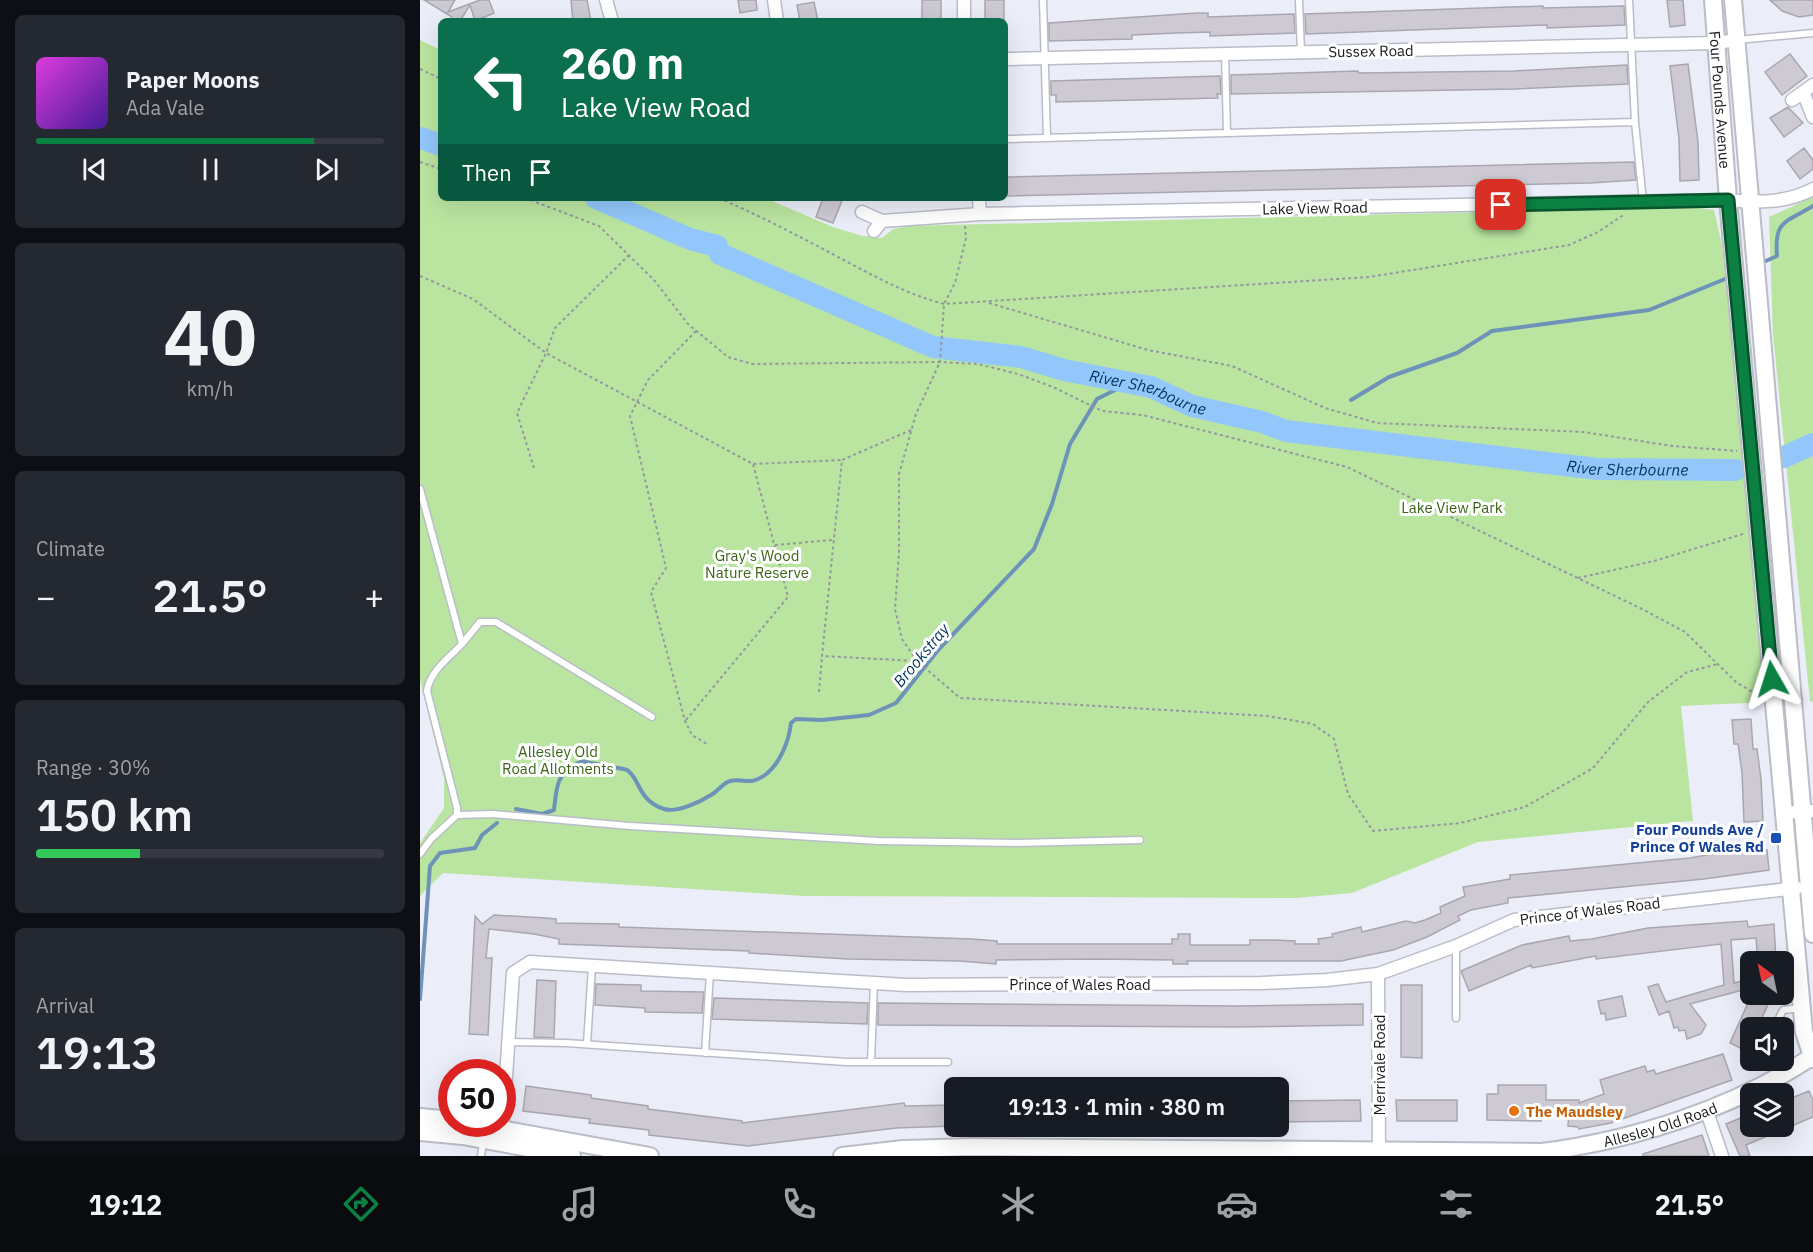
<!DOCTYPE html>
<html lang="en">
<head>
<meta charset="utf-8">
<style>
	:root { --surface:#171b24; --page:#242831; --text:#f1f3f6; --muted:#9ea1a6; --line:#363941; --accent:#0b8043 }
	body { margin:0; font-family:"IBM Plex Sans",sans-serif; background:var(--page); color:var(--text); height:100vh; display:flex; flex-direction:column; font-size:22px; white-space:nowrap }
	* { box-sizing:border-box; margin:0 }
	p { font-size:20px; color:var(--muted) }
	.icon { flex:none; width:33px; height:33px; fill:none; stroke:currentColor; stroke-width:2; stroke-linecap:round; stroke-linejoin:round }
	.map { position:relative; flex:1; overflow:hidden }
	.panel { display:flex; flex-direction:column; gap:15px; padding:15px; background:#0d0f14; width:420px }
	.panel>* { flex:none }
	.banner { position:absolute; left:18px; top:18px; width:570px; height:183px; border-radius:9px; box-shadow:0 6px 24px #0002; background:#0b6e4f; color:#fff; overflow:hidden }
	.needle { width:39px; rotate:327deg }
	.buttons { position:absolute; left:1320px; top:951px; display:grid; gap:12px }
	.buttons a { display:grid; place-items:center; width:54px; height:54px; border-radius:9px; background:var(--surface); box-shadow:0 6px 24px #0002; font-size:30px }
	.speed { position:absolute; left:18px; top:1059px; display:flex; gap:12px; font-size:30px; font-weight:700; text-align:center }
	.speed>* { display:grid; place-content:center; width:78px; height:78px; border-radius:50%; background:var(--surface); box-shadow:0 6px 24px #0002; line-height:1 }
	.speed .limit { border:9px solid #d22; background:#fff; color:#111 }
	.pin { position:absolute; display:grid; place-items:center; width:51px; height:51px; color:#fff; margin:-26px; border-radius:12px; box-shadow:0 3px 9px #0006 }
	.me { position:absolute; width:66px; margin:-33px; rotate:354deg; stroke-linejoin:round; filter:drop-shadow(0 0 4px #0008) }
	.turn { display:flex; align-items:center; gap:21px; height:126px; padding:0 24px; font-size:27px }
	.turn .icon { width:78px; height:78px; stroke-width:2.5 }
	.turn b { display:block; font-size:42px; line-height:51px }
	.then { display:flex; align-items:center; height:57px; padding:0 24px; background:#0003; gap:12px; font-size:22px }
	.big { font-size:45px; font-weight:600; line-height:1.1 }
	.panel .card { flex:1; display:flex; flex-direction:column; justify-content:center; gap:9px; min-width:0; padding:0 21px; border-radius:9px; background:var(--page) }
	.panel .dial { align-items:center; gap:0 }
	.dial b { font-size:78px; line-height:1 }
	.song { display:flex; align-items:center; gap:18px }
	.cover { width:72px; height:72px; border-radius:9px; background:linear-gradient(135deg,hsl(300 70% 55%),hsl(260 70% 35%)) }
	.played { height:6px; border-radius:3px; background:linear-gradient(90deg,var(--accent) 80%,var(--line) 80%) }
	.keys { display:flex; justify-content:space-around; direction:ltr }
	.heat { display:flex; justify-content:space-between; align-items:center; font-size:33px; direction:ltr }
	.charge { height:9px; border-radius:4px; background:linear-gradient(90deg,#34c759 30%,var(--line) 0) }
	.trip { position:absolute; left:524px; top:1077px; width:345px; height:60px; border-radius:9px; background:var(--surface); box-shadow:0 6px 24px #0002; font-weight:600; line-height:60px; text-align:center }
	.menu { display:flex; height:96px; justify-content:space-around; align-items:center; background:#090b0e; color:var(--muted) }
	.menu .icon { width:42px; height:42px }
	.menu .on { color:var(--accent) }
	.menu b { font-size:27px; color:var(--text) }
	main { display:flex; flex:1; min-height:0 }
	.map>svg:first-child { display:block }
	.green { fill:#bae5a0 }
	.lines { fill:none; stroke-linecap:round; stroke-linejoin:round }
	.stream { stroke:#6e93b8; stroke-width:4 }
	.river { stroke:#93c7fb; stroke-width:22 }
	.building { fill:#cecad3; stroke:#aaa6ae; stroke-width:1.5 }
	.service-casing { stroke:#babdc7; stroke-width:9 }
	.minor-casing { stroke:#babdc7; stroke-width:15 }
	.secondary-casing { stroke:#babdc7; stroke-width:20 }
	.path { stroke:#94979e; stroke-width:2; stroke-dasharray:3 3; stroke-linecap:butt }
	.service { stroke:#fff; stroke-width:6 }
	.minor { stroke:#fff; stroke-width:12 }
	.secondary { stroke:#fff; stroke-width:16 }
	.route-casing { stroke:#07532c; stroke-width:15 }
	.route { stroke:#0b8043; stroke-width:10 }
	.transit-dot { fill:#1a4fb4; stroke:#fff; stroke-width:2 }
	.food-dot { fill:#e8710a; stroke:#fff; stroke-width:2 }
	.labels { text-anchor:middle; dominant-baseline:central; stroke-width:6; stroke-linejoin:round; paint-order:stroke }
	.street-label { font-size:15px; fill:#191a1d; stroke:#fff }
	.park-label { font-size:15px; fill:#3b6516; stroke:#fff }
	.transit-label { font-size:15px; font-weight:bold; fill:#164399; stroke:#fff; text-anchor:end }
	.food-label { font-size:15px; font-weight:bold; fill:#c56008; stroke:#fff; text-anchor:start }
	.water-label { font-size:16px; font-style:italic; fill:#01345c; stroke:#fff }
</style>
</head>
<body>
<main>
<section class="panel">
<div class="card">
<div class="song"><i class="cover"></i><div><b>Paper Moons</b><p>Ada Vale</p></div></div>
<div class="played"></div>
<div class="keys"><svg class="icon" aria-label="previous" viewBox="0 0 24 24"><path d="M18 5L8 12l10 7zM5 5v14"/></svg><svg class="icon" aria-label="pause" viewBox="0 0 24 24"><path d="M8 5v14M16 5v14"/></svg><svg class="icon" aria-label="next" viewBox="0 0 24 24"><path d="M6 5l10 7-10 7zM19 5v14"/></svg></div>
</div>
<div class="card dial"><b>40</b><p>km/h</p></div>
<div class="card"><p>Climate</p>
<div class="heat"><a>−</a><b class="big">21.5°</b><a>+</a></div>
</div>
<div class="card"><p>Range · 30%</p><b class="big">150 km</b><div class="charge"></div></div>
<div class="card"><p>Arrival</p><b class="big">19:13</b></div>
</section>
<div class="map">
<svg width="1393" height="1156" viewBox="0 0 1393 1156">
	<rect width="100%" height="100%" fill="#ebeef8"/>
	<path class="green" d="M 0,40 L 21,50 L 21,198 L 345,198 L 413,227 L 443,236 L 462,238 L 473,229 L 489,226 L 1273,207 L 1294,210 L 1302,245 L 1347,702 L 1261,706 L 1273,821 L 1058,842 L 932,893 L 876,898 L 384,896 L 23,873 L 0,896 L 0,843 L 24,808 L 24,778 L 0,680 Z
		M 1393,197 L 1393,701 L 1390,702 L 1353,334 L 1349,217 Z"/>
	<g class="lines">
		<path class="stream" d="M 1339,264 L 1357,256 C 1354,220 1365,223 1393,206
			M 931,400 L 969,377 L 1037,353 L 1072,331 L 1229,310 L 1310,277
			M 96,809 L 122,814 L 134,810 C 137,783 136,774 162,761 C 171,764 203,768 207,770 C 220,778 217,800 244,809 C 257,813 280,802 291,795 C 298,791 303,783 310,781 C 324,778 330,786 345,775 C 360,764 369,741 371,723 L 376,719 L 402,720 L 449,715 L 476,703 L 519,649 L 614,549 L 632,504 L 650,444 L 677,399 L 707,384
			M 0,999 L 10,866 L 20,853 L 55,848 L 62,835 L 77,823"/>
		<g class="river">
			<path d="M 0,138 L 21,145"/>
			<path id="s1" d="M 176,198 L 270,239 L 297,246 L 300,254 L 513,347 L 601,357 L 644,370 L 731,387 L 772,406 L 842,422 L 866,431 L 1177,469 L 1315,470"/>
			<path d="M 1364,457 L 1393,444"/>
		</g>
	</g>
	<path class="building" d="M 4,0 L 35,0 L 28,12 L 60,0 L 69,0 L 74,13 L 55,21 L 50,5 L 40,21 L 29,21 L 32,17 Z
		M 151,0 L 167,0 L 171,21 L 153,21 Z
		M 318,0 L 336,0 L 337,10 L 320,13 Z
		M 502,0 L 521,0 L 521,21 L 502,21 Z
		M 565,0 L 584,0 L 584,21 L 565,21 Z
		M 1247,0 L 1263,0 L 1265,25 L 1250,27 Z
		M 1350,0 L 1393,0 L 1393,15 L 1379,17 L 1362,11 Z
		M 394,2 L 398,21 L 380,21 L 377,5 Z
		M 1123,6 L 1123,8 L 1204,6 L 1205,25 L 1127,28 L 1127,25 L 886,34 L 885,14 Z
		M 777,13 L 788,13 L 788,17 L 874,14 L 875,33 L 790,36 L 790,32 L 756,33 L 712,35 L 712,39 L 629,41 L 629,23 Z
		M 1370,54 L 1387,76 L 1362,95 L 1345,72 Z
		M 1268,64 L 1278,142 L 1279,180 L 1260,181 L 1259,139 L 1250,66 Z
		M 1207,65 L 1208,84 L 1095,89 L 811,94 L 811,75 L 938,71 L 938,73 L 1094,71 Z
		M 800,76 L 801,94 L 797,94 L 798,98 L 636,102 L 636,95 L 631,95 L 631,81 Z
		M 1368,107 L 1383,123 L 1364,137 L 1350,118 Z
		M 1384,148 L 1393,160 L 1393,169 L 1380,179 L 1367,161 Z
		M 1214,162 L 1216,180 L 1170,183 L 585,196 L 585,177 Z
		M 403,198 L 423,198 L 413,223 L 396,217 Z
		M 1331,719 L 1333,749 L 1337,749 L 1341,779 L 1343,821 L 1324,822 L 1322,773 L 1318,744 L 1314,744 L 1312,720 Z
		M 1325,848 L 1326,854 L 1347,850 L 1349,870 L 1284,879 L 1088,898 L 1088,903 L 1051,910 L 1038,916 L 1040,920 L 1007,937 L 973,950 L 921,961 L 767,961 L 768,964 L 753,964 L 753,960 L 680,959 L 576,960 L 576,964 L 540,961 L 427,959 L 329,953 L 329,951 L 139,944 L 139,939 L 114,934 L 69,929 L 66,958 L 72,958 L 68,1035 L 49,1034 L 55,916 L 62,924 L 74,915 L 126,918 L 136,919 L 136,923 L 199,924 L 199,927 L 552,939 L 577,941 L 577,944 L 752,944 L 752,939 L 758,939 L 758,934 L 770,934 L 770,945 L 830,945 L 830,940 L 854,940 L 875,941 L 875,944 L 899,944 L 898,939 L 913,937 L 912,934 L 941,927 L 942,932 L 986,921 L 995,923 L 1005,920 L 1021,913 L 1020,907 L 1045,896 L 1043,887 L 1090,879 L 1090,875 L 1270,858 Z
		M 1327,921 L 1328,927 L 1354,924 L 1356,962 L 1338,962 L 1336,938 L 1311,940 L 1314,983 L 1322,981 L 1323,990 L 1270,1004 L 1286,1025 L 1281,1034 L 1267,1039 L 1265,1030 L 1259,1031 L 1258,1027 L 1254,1028 L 1249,1011 L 1239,1015 L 1228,987 L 1238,984 L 1246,1002 L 1304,985 L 1301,944 L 1176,959 L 1176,956 L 1112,968 L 1111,965 L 1049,991 L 1041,971 L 1102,945 L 1128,940 L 1149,936 L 1150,941 L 1172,939 L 1228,928 Z
		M 117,980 L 136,981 L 134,1038 L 114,1037 Z
		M 176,984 L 221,985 L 221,991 L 284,992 L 282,1013 L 225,1012 L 225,1008 L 175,1005 Z
		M 981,985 L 1002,985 L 1002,1058 L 981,1057 Z
		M 1332,994 L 1353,994 L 1337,1028 L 1330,1028 L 1330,1042 L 1326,1051 L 1310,1043 Z
		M 1202,996 L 1206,1016 L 1186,1020 L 1185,1013 L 1181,1014 L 1178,1001 Z
		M 294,998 L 448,1003 L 447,1024 L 292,1019 Z
		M 458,1003 L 817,1006 L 943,1004 L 943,1025 L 816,1027 L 458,1025 Z
		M 1303,1054 L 1312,1080 L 1191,1123 L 1159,1129 L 1158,1127 L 1148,1126 L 1149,1111 L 1121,1111 L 1121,1121 L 1067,1120 L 1067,1094 L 1078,1094 L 1078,1085 L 1126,1085 L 1126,1100 L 1159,1100 L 1159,1103 L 1184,1094 L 1180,1080 L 1225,1066 L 1227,1072 L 1234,1070 L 1236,1074 Z
		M 106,1086 L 171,1095 L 171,1098 L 228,1106 L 228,1109 L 322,1121 L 322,1123 L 484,1103 L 485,1106 L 534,1105 L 534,1126 L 476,1128 L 328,1146 L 229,1135 L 229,1130 L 169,1123 L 170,1119 L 103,1111 Z
		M 1389,1091 L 1393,1100 L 1393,1117 L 1326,1145 L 1330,1156 L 1320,1156 L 1306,1124 L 1330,1114 L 1330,1126 L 1364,1126 L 1364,1101 Z
		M 940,1100 L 941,1121 L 858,1122 L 858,1101 Z
		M 976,1100 L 1037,1100 L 1037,1121 L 977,1121 Z
		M 1282,1135 L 1289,1156 L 1223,1156 L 1223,1154 Z"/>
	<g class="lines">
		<defs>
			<path id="service" d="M 623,0 L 627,138
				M 879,0 L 881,52
				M 1209,0 L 1215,122 L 1223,202
				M 1317,40 L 1393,33
				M 805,54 L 807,133
				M 585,139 L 1215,122
				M 0,489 L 42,644 C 29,658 10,671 7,691 L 37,808 L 37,815 L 11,839 L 0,854
				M 42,644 L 60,622 L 76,622 L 232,717
				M 37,815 L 73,814 L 210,826 L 459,841 L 598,843 L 720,840
				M 1036,1018 L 1036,947
				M 1354,1028 L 1363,1010 L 1382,1008
				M 89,1042 L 146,1043 L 426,1062 L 528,1062
				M 167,1044 L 172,966
				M 285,1053 L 290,973
				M 451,1062 L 454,983
				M 61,1156 L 63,1142"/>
			<path id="minor" d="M 186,0 L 192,21
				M 354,0 L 357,21
				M 544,0 L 544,21
				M 585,59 L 1296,43 L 1317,40
				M 1383,92 L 1393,117
				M 1372,100 L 1393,85
				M 559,198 L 560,214
				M 442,212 L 462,221 L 454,231
				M 462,221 L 560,214 L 1308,200 C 1337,203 1367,203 1393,189
				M 1364,813 L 1393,811
				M 958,974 L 959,1156
				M 1286,1109 L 1302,1156
				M 82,1136 L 93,973 L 110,962 L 487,985 L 842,983 L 907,980 L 958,974 L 1036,946 L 1094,920 L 1377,888"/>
			<g id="secondary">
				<path id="s2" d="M 1293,0 L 1308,200 L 1384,1032 L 1393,1059"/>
				<path d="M 1313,0 L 1393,934"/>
				<path d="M 0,1117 L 32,1120"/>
				<path d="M 52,1124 L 230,1156"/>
				<path d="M 0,1132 L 43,1136 L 152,1156"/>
				<path id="s3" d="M 422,1156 L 483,1149 L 552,1147 L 1122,1152 C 1215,1140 1314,1108 1393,1056"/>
			</g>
		</defs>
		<use href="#service" class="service-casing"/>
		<use href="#minor" class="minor-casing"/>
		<use href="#secondary" class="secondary-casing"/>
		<path class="path" d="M 0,69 L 21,79
			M 0,162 L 21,169
			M 105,198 L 179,226 L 234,280 L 268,324 L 308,357 L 332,364 L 520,362 L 496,414 L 479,474 L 479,553 L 475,609 L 482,639 L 497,661 L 540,698 L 848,716 L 893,724 L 914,739 L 928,794 L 953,831 L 1040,823 L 1105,807 L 1173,768 L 1228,702 L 1267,672 L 1298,664
			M 299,198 C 345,218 390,242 435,266 C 465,282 491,295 524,304 L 949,277 L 1149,245 L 1178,232 L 1205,214
			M 545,226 L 546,238 L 535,283 L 524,304 L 520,362 L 558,364 L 598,374 L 633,387 L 682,411 L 722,415 L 927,467 L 1222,609 L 1265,632 L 1317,683 L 1340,696
			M 0,276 L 53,299 L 126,353 L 333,464 L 422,460
			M 569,303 L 728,350 L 812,366 L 905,408 L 957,423 L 1164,432 L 1252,446 L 1317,451
			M 276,331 L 228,380 L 210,416 L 246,568 L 231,592 L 265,721 L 272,735 L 287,744
			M 491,430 L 422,460 L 402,656 L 497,661
			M 114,468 L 97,413 L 126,353 L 135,328 L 209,255
			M 355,545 L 412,540
			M 1158,578 L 1234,561 L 1323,534
			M 399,692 L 402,656
			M 266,720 L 368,597 L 333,464"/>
		<use href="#service" class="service"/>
		<use href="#minor" class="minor"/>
		<use href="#secondary" class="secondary"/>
	</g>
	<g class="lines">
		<defs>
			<path id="route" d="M 1081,205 L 1308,200 L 1352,679"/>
		</defs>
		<use href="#route" class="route-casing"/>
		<use href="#route" class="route"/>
	</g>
	<rect class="transit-dot" x="1350" y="832" width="12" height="12" rx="3"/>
	<circle class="food-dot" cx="1094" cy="1111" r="6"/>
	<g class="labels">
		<g class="street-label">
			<text transform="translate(951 51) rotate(-1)">Sussex Road</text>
			<text stroke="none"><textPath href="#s2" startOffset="100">Four Pounds Avenue</textPath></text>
			<text transform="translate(895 208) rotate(-1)">Lake View Road</text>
			<text transform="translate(1170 911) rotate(-7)">Prince of Wales Road</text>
			<text x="660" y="984">Prince of Wales Road</text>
			<text transform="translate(959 1065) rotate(-90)">Merrivale Road</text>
			<text stroke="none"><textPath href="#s3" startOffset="822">Allesley Old Road</textPath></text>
		</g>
		<g class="park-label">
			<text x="1032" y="507">Lake View Park</text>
			<text x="337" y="555">Gray's Wood<tspan x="337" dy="17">Nature Reserve</tspan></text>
			<text x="138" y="751">Allesley Old<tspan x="138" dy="17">Road Allotments</tspan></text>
		</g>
		<g class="transit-label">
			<text x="1344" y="829">Four Pounds Ave /<tspan x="1344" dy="17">Prince Of Wales Rd</tspan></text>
		</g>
		<g class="food-label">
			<text x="1106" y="1111">The Maudsley</text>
		</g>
		<g class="water-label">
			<text stroke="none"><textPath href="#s1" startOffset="592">River Sherbourne</textPath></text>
			<text stroke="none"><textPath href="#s1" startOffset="1080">River Sherbourne</textPath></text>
			<text transform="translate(501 655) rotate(-50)">Brookstray</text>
		</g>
	</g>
</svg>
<div class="buttons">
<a><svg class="needle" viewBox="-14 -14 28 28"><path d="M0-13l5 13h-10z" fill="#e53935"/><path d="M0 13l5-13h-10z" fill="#9ea1a6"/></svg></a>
<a><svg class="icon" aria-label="sound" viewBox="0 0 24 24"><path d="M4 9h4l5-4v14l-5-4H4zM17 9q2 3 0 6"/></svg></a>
<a><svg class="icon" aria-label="layers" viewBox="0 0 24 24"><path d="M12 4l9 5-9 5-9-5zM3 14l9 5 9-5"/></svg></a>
</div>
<div class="speed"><div class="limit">50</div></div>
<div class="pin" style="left:1081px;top:205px;background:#d93025"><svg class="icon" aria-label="arrive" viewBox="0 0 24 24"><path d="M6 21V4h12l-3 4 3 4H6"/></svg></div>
<svg class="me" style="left:1352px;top:679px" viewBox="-20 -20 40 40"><path d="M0-17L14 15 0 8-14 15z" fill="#0b8043" stroke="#fff" stroke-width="4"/></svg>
<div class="trip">19:13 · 1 min · 380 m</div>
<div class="banner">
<div class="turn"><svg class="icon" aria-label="left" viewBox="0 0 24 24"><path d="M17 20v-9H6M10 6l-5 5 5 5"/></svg><div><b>260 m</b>Lake View Road</div></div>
<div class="then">Then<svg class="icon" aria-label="arrive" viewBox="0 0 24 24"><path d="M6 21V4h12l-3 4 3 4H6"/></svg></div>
</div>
</div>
</main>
<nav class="menu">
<b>19:12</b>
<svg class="icon on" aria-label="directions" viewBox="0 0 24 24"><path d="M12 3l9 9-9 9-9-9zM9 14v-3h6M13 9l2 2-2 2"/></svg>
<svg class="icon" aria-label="music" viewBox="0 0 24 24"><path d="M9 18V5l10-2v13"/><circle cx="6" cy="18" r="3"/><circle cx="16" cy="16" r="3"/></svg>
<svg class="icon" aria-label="phone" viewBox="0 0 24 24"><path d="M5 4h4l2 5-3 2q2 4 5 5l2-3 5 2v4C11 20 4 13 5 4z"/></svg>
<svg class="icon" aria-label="climate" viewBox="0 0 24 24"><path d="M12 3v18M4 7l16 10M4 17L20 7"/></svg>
<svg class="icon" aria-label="car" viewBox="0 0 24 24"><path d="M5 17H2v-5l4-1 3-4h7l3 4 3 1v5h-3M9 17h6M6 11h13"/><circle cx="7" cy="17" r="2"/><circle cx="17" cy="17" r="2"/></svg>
<svg class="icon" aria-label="filters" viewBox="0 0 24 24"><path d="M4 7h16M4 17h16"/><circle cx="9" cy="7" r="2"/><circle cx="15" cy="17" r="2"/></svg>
<b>21.5°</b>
</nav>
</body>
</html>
